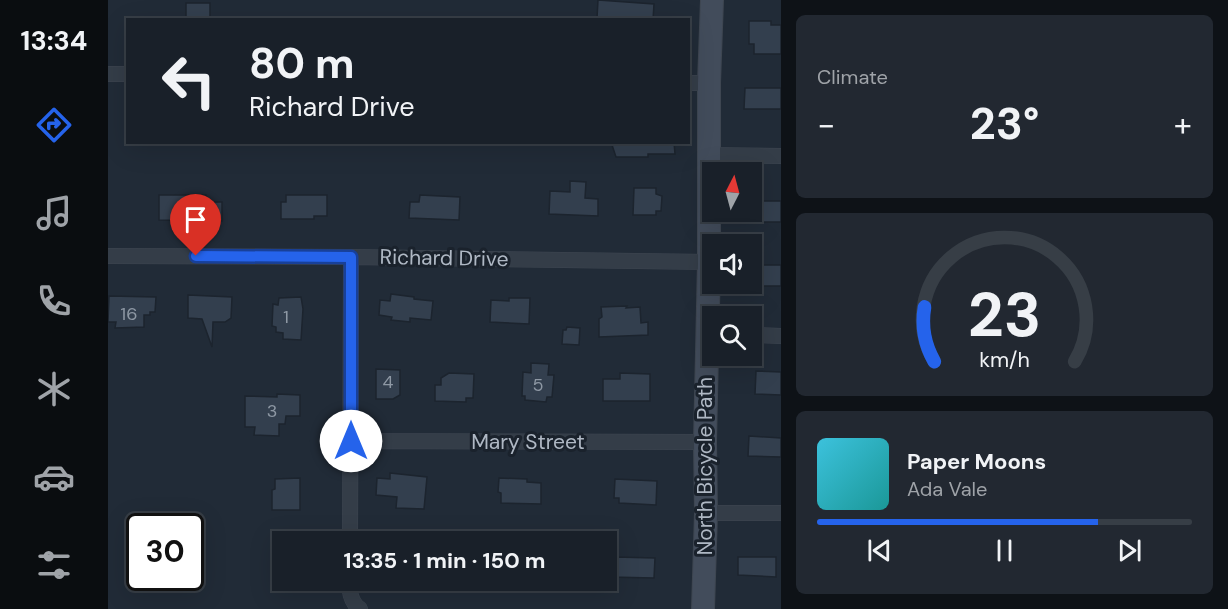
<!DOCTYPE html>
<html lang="en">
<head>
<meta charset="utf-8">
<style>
	:root { --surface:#192029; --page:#222831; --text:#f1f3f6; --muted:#9fa3a8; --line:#373e46; --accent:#2563eb }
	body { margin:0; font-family:"DM Sans",sans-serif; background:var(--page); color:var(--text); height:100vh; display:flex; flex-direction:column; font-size:22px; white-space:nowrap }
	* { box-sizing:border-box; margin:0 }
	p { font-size:20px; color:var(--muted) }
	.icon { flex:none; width:33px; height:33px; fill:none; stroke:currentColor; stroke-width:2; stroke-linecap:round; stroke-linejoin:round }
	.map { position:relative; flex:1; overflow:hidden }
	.sheet { display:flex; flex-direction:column; gap:15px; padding:15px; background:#0e1217; width:447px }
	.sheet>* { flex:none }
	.hud { position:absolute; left:18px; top:18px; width:564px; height:126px; border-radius:0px; box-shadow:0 6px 24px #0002,0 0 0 2px var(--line); background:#192029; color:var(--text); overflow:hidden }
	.needle { width:39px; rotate:6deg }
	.buttons { position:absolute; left:594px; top:162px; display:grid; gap:12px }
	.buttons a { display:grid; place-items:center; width:60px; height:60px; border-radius:0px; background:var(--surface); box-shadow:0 6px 24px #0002,0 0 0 2px var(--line); font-size:30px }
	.speed { position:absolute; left:18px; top:513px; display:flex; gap:12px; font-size:30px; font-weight:700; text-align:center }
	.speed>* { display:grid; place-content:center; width:78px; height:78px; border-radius:50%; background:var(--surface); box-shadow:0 6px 24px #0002,0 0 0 2px var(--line); line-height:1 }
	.speed .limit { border:3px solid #111; border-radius:9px; background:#fff; color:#111 }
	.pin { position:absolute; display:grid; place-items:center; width:51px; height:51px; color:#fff; margin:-62px -26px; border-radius:50% 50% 50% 0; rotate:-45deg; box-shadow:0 0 6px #0007 }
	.pin .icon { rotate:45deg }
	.me { position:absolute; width:66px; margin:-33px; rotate:0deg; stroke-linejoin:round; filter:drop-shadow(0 0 4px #0008) }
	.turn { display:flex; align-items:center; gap:21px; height:126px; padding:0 24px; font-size:27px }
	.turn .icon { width:78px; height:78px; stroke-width:2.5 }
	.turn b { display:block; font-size:42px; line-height:51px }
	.big { font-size:45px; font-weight:700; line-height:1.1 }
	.sheet .card { flex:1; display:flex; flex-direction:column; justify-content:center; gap:9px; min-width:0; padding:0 21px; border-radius:9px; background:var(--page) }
	.sheet .dial { align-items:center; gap:0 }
	.dial svg { height:156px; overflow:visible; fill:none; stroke:var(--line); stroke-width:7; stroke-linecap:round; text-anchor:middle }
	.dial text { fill:var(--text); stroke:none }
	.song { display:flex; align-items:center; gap:18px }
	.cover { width:72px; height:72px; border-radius:9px; background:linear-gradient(135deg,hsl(190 70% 55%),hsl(180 70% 35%)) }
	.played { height:6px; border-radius:3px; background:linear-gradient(90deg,var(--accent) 75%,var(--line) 75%) }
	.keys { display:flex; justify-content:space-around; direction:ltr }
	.heat { display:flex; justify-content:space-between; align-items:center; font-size:33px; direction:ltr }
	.trip { position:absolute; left:164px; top:531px; width:345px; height:60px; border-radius:0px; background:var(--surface); box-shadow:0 6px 24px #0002,0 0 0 2px var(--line); font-weight:700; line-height:60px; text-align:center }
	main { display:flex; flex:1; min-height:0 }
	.tabs { display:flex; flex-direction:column; width:108px; justify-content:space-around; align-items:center; background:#0a0d10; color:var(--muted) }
	.tabs .icon { width:42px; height:42px }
	.tabs .on { color:var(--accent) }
	.tabs b { font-size:27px; color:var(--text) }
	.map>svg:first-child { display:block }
	.building { fill:#333f4e; stroke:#1c242e; stroke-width:1.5 }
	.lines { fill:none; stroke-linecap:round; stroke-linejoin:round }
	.street-casing { stroke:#3e4651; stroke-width:16 }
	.secondary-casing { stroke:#3e4651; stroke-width:24 }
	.street { stroke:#343d48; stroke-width:15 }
	.secondary { stroke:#424c5b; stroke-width:22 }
	.route-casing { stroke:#184099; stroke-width:15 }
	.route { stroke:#2563eb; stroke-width:10 }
	.labels { text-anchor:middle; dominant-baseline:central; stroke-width:6; stroke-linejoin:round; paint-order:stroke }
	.number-label { font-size:18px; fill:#8e98a4 }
	.street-label { font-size:21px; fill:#afb8c4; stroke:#1a222c }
</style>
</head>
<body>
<main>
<nav class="tabs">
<b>13:34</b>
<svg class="icon on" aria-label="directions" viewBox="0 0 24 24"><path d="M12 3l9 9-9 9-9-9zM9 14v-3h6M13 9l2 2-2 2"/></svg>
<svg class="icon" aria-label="music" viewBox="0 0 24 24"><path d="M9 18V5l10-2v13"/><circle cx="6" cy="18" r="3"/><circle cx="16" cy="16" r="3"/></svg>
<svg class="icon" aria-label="phone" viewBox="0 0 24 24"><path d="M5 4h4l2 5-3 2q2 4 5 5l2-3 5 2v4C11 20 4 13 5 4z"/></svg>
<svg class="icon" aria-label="climate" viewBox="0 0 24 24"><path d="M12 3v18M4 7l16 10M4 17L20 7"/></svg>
<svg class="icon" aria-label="car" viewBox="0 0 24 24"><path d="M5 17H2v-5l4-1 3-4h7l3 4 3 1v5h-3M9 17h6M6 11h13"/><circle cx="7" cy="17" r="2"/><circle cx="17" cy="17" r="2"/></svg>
<svg class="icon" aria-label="filters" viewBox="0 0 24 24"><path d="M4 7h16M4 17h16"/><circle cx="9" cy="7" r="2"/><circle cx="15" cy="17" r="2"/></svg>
</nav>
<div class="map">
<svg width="673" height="609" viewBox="0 0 673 609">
	<rect width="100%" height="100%" fill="#212b37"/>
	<path class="building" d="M 490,0 L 546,4 L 545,20 L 489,18 Z
		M 78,3 L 102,3 L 102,20 L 78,20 Z
		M 641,21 L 663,21 L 663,25 L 673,25 L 673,54 L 646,54 L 646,44 L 641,44 Z
		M 637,88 L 673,88 L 673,109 L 636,109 Z
		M 503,142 L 566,142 L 567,154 L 540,154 L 540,157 L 508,157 Z
		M 462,181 L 478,182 L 477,198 L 490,199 L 490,216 L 441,214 L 442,191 L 462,192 Z
		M 526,188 L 548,188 L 548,194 L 554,196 L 553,211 L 548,211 L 548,215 L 525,215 Z
		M 51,195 L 98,195 L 98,202 L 114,202 L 114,221 L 51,220 Z
		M 178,195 L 219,195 L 219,216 L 206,216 L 206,219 L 173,219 L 173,202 L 178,202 Z
		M 312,195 L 352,197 L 351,220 L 301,218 L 302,202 L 311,202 Z
		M 644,201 L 673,201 L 673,222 L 644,222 Z
		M 644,265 L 673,265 L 673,286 L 644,286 Z
		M 283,294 L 306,297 L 306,299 L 325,301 L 323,320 L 302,318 L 302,322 L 283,320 L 284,317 L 271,315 L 272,300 L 282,301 Z
		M 80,295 L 124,297 L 123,318 L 117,322 L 105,322 L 104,347 L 94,319 L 80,318 Z
		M 1,296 L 48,297 L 47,312 L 42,312 L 42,315 L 36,315 L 36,327 L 7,328 L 8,322 L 0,322 Z
		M 193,297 L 195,309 L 193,340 L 175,339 L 175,333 L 168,332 L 168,327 L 164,326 L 165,304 L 170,305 L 171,298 Z
		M 401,298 L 422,298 L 421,324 L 382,322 L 383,300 L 401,301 Z
		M 519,306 L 518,308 L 532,307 L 533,323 L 540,322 L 540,335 L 491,337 L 491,319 L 494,317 L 493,307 Z
		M 459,327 L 472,328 L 471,345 L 454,344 L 455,330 L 458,330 Z
		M 423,363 L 441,364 L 440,375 L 446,375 L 444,397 L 439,397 L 438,402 L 417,400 L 417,396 L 414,396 L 415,372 L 423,373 Z
		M 268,369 L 292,370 L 292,395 L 285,399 L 268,399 Z
		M 648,371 L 673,372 L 673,395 L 647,394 Z
		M 341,373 L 366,374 L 365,398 L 358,398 L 358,402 L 327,401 L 327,385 L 333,385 L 333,378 Z
		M 512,373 L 542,374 L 542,401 L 495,401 L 495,379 L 512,379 Z
		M 169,394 L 192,395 L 192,416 L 178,416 L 177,424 L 171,424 L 171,436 L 146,435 L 147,427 L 137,427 L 137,396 L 169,397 Z
		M 641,436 L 673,438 L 673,457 L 640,456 Z
		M 282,473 L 319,477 L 316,509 L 288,508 L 289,497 L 268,495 L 269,478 L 282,479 Z
		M 192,478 L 192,510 L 164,510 L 164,490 L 167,489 L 167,479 Z
		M 391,478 L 419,479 L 419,482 L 433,483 L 433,504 L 393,503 L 393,493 L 390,492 Z
		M 507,479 L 549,481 L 548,505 L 511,503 L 511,498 L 506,498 Z
		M 507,557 L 547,558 L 546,578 L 501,577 L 502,561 L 507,561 Z
		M 630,557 L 668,557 L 668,577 L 630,575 Z"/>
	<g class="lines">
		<defs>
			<path id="street" d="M 0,74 L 20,74
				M 580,83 L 601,83
				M 601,155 L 673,156
				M 0,256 L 243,257 L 601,262
				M 644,335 L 673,336
				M 244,441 L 597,442
				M 598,513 L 673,513
				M 242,542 L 243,257
				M 241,580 C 241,591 243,603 252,609"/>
			<path id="secondary" d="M 595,609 L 598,513 L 597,442 L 601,262 L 601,83 L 604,0"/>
		</defs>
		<use href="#street" class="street-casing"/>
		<use href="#secondary" class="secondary-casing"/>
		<use href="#street" class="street"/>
		<use href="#secondary" class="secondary"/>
	</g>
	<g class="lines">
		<defs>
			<path id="route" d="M 88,256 L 243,257 L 243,441"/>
		</defs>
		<use href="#route" class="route-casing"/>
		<use href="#route" class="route"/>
	</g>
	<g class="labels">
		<g class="number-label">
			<text x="21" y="314">16</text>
			<text x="178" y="317">1</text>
			<text x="280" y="382">4</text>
			<text x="430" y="385">5</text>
			<text x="164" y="411">3</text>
		</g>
		<g class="street-label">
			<text transform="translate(336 258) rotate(1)">Richard Drive</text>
			<text x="420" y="442">Mary Street</text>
			<text transform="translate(597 466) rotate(-90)">North Bicycle Path</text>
		</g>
	</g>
</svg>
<div class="buttons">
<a><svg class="needle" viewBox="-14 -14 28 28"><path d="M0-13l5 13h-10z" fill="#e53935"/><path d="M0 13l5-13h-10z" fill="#9fa3a8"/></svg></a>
<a><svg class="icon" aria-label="sound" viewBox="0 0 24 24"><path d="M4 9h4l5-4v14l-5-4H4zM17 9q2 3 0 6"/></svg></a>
<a><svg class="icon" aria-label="search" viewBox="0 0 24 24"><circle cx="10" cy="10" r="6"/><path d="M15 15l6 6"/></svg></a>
</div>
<div class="speed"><div class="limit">30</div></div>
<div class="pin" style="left:88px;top:256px;background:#d93025"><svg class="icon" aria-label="arrive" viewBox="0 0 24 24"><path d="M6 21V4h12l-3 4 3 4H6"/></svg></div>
<svg class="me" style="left:243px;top:441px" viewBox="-20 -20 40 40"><circle r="19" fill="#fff"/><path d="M0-13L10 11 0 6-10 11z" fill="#2563eb"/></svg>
<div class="trip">13:35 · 1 min · 150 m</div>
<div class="hud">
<div class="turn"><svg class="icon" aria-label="left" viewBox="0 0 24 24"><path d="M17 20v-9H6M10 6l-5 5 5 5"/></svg><div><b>80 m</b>Richard Drive</div></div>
</div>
</div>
<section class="sheet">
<div class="card"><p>Climate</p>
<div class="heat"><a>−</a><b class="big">23°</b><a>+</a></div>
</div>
<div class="card dial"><svg viewBox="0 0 100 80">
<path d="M14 69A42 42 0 1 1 86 69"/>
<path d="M14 69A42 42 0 0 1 9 41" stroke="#2563eb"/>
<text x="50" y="56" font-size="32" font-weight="700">23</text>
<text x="50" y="72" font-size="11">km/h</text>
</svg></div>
<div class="card">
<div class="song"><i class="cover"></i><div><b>Paper Moons</b><p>Ada Vale</p></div></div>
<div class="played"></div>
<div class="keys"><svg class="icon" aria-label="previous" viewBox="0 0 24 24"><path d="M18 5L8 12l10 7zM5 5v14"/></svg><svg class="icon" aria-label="pause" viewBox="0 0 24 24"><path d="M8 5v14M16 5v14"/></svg><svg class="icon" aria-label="next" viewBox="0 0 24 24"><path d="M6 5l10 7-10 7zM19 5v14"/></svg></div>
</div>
</section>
</main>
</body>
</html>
